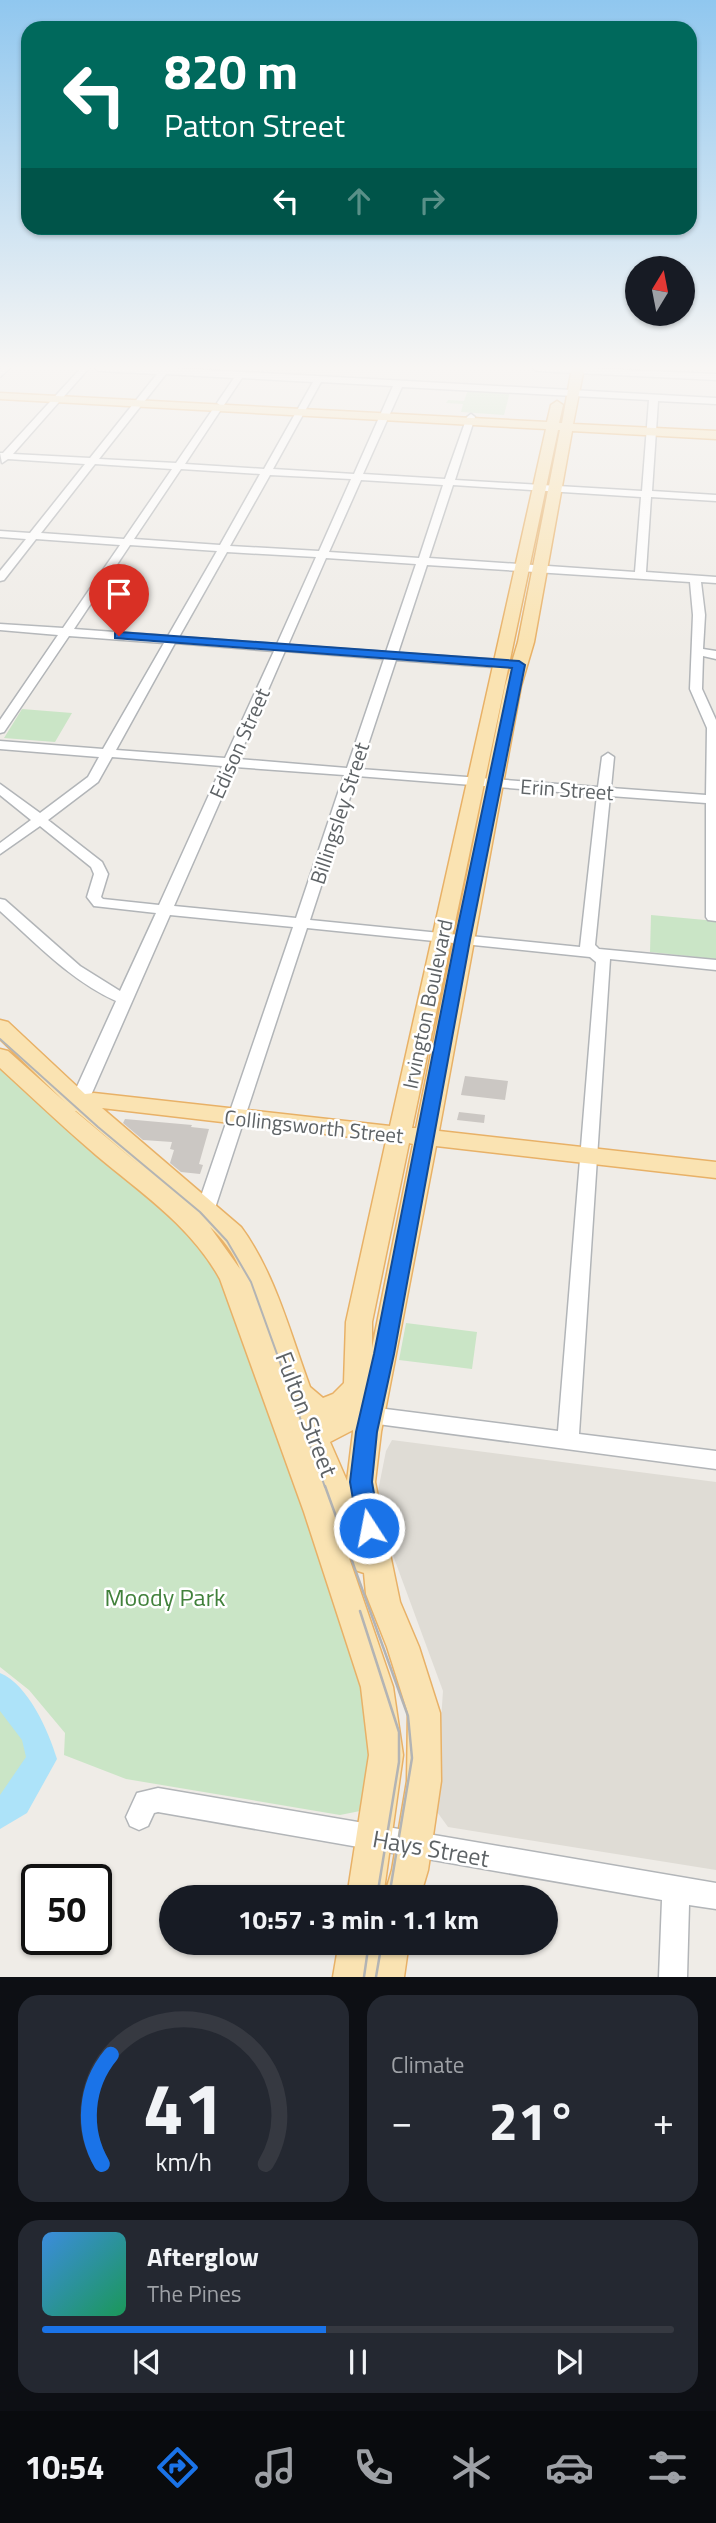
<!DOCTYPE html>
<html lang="en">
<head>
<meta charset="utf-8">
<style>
	:root { --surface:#171b24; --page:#242831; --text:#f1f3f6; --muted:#9ea1a6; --line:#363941; --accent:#1a73e8 }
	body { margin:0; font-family:"Titillium Web",sans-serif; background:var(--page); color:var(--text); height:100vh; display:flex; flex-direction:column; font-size:26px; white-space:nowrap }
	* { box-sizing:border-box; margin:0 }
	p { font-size:23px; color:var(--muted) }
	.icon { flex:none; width:38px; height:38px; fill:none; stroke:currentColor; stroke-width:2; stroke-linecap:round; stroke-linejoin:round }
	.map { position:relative; height:1977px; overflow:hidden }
	.panel { display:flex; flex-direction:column; gap:18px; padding:18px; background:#0d0f14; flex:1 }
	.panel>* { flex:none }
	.hud { position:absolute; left:21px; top:21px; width:676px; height:214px; border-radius:21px; box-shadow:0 2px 5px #0004; background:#00695c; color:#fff; overflow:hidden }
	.needle { width:46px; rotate:10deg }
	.controls { position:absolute; left:625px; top:256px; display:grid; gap:14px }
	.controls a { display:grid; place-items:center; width:70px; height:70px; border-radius:50%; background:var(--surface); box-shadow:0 2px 5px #0004; font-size:35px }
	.speed { position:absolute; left:21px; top:1864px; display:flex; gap:14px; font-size:35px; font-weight:700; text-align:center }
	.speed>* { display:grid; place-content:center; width:91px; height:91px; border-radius:50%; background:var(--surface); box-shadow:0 2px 5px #0004; line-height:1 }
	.speed .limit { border:4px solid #111; border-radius:10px; background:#fff; color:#111 }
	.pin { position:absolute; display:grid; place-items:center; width:60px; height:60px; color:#fff; margin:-72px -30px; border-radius:50% 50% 50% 0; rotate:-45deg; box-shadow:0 0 7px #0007 }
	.pin .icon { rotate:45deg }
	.me { position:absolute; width:77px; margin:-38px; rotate:349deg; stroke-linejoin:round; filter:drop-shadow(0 0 5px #0008) }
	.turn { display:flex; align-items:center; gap:24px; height:147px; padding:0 28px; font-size:32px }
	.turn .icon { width:91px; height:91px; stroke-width:2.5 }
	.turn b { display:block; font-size:49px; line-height:60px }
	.lanes { display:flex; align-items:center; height:66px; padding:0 28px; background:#0003; justify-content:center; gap:35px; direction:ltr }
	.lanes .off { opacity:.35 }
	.big { font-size:52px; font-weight:700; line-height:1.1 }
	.panel .widget { flex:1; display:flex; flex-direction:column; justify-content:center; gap:10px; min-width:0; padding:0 24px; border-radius:21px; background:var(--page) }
	.panel .dial { align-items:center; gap:0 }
	.dial svg { height:182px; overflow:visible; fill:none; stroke:var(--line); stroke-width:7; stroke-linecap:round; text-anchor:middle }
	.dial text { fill:var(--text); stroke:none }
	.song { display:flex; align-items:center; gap:21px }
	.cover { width:84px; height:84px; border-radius:10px; background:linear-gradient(135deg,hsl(210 70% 55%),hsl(150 70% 35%)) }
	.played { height:7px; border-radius:4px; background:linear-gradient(90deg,var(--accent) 45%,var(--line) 45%) }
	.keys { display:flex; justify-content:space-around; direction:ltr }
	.heat { display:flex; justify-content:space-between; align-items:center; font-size:38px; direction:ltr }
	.panel .tiles { flex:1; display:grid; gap:18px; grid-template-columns:1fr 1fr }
	.widget:last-child { grid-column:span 2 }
	.trip { position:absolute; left:159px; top:1885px; width:399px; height:70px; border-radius:35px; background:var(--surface); box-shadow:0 2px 5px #0004; font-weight:700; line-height:70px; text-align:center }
	.tab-bar { display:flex; height:112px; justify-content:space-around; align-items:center; background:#090b0e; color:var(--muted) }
	.tab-bar .icon { width:49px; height:49px }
	.tab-bar .current { color:var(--accent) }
	.tab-bar b { font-size:32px; color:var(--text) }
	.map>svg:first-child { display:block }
	.education { fill:#dfdcd5 }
	.green { fill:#cae5c6 }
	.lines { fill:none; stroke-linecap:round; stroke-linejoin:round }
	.river { fill:#ade3f9; fill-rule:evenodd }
	.building { fill:#cbc7c3 }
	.minor-casing { stroke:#b2b5b8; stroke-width:3 }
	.major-casing { stroke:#e8b167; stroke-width:3 }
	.minor { fill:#fff; fill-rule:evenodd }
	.major { fill:#fae3b2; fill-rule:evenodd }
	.tram-far1 { stroke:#b3b4b4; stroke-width:2 }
	.tram { stroke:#b3b4b4; stroke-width:2.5 }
	.route { fill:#1a73e8; stroke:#114b97; stroke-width:2 }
	.labels { text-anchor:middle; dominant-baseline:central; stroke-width:5; stroke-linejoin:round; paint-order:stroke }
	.street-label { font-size:21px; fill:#5e6366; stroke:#fff }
	.near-street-label { font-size:24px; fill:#5e6366; stroke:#fff }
	.near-park-label { font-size:24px; fill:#41813b; stroke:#fff }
</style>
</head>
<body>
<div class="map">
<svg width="716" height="1977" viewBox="0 0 716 1977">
	<rect width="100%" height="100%" fill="#efece7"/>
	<path class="education" d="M 392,1440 L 716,1482 L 716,1870 L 448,1827 L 435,1809 L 443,1691 L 394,1558 L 378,1491 L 386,1451 Z"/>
	<path class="green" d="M 468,390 L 510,392 L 504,415 L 461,412 L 463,404 L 446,403 L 448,400 L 464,401 Z
		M 22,709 L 72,713 L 55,742 L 4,738 Z
		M 651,915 L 716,921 L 716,959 L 650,952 Z
		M 0,1060 L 208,1245 L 366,1672 L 376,1759 L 370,1794 L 360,1811 L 340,1815 L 126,1779 L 64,1755 L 65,1733 L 29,1690 L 0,1667 Z
		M 406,1323 L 477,1332 L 472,1369 L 399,1360 Z
		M 0,1707 L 14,1723 L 33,1761 L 0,1804 Z"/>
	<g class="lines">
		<path class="river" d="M 0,1673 C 28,1684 49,1732 57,1759 L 27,1813 L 0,1829 L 0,1795 L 26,1757 L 22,1740 L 0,1711 Z"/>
	</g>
	<path class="building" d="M 465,1076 L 508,1081 L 505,1100 L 461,1095 Z
		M 459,1112 L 485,1115 L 484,1123 L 457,1120 Z
		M 125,1119 L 192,1125 L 191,1127 L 209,1129 L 199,1164 L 203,1165 L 200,1174 L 181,1172 L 170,1163 L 174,1150 L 170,1149 L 172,1142 L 143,1140 L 123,1123 Z"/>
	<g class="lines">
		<defs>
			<path id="minor" d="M 2,368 L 10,368 L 0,377 L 0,369 Z
				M 81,368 L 89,368 L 13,454 L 90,458 L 157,374 L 99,371 L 95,368 L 170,368 L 716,398 L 716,404 L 658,401 L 652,491 L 716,495 L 716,501 L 651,497 L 646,572 L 716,577 L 716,583 L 701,582 L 705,615 L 703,649 L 716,651 L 716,659 L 703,656 L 702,689 L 716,720 L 716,921 L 708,920 L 706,917 L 706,803 L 610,796 L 595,945 L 599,949 L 716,960 L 716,970 L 610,959 L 579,1434 L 716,1451 L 716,1469 L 370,1423 L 363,1421 L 360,1415 L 363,1409 L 370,1407 L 558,1431 L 596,962 L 590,957 L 307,928 L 215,1208 L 212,1213 L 200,1213 L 197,1208 L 293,927 L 170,915 L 88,1102 L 79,1108 L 70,1102 L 116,1001 C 70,980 37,944 0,911 L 0,899 L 5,900 L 80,966 L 120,991 L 156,913 L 94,906 L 87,897 L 94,874 L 91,867 L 40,826 L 0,854 L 0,843 L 31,820 L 0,795 L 0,784 L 40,813 L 88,777 L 99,757 L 0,749 L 0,741 L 103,749 L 164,643 L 69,636 L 4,732 L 0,733 L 0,720 L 58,635 L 0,630 L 0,624 L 63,628 L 120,545 L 36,539 L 4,580 L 0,581 L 0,571 L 26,539 L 0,537 L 0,531 L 30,533 L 85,464 L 8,459 L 2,463 L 0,453 L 3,453 ZM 166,374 L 234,378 L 217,403 L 221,406 L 224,405 L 242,378 L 313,382 L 264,469 L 185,464 L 222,408 L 218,405 L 215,406 L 176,463 L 99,459 ZM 321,382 L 393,386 L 354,474 L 273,469 ZM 402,387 L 649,400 L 642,491 L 455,480 L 475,417 L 471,414 L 467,417 L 445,479 L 363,474 ZM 95,464 L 172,469 L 124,539 L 41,533 ZM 181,469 L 260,474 L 220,545 L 134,539 ZM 270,475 L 351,479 L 319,551 L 230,546 ZM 361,480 L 443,485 L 419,558 L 329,552 ZM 453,485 L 641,497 L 635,572 L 429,558 ZM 130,545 L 217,551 L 168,636 L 74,629 ZM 227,552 L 316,557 L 277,644 L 179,637 ZM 326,558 L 416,564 L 386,652 L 288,645 ZM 427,565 L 690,582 L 693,615 L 690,689 L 707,728 L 706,795 L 611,788 L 614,757 L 608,753 L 602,757 L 598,787 L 360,769 L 396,660 L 519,669 L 525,665 L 519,661 L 398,653 ZM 175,643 L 274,651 L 225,758 L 116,750 ZM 285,651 L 384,659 L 347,768 L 238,759 ZM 112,757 L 222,766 L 159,905 L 103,899 L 101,897 L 108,874 L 102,862 L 48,820 L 98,782 ZM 235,767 L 344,775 L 296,918 L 174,906 ZM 357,776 L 597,795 L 580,947 L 310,920 Z
				M 533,368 L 581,368 L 716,374 L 716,380 L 537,371 Z
				M 158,1788 L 716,1883 L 716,1909 L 689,1905 L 687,1977 L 659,1977 L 662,1900 L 158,1812 L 154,1813 L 148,1826 L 139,1830 L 130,1826 L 126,1817 L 137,1793 Z"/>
			<path id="major" d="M 572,368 L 584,368 L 573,424 L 716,431 L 716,439 L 572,431 L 534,642 L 521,686 L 439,1131 L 716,1162 L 716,1178 L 436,1146 L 381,1432 L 375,1482 L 400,1602 L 419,1647 L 440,1713 L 441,1781 L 428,1870 L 420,1897 L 384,1897 L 392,1870 L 407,1781 L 408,1713 L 387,1647 L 366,1594 L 364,1573 L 355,1570 L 347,1552 L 393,1687 L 403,1755 L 383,1897 L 347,1897 L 369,1755 L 361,1687 L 304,1512 L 220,1279 C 191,1226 141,1193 96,1155 C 63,1127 32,1097 0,1068 L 0,1049 L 8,1051 L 65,1102 L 0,1039 L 0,1020 L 8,1022 L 85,1094 L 94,1093 L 390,1126 L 546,429 L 0,399 L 0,393 L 547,422 L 551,405 L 557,401 L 563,405 L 559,423 L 562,423 ZM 558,430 L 560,430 L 518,642 L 505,686 L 416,1128 L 412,1128 ZM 102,1108 L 386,1141 L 346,1322 L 344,1383 L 333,1394 L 323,1398 L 310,1387 C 290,1333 275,1273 241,1227 ZM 75,1111 L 76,1111 L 143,1168 ZM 409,1143 L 413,1144 L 372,1348 L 372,1322 ZM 210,1227 C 223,1239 233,1252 240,1269 ZM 353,1430 L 353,1432 L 347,1481 L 330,1442 Z
				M 339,1942 L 409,1942 L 404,1977 L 333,1977 Z"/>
		</defs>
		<use href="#minor" class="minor-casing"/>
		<use href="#major" class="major-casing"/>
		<use href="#minor" class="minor"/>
		<use href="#major" class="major"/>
		<path class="tram-far1" d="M 0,1039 L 98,1127 L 200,1212 L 227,1241 L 251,1282 L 325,1487"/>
		<path class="tram" d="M 325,1486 L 408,1716 L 412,1758 L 389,1897
			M 360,1611 L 399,1732 L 399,1762 L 377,1897
			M 364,1977 L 369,1942
			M 376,1977 L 382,1942"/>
	</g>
	<linearGradient id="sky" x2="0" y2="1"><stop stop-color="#90c7ef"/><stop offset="0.57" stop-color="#f8f6f4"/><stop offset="1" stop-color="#f8f6f4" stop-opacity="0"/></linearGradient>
	<rect width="716" height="645" fill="url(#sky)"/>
	<path class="route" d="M 119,632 L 519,661 L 525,665 L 470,940 L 394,1354 L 377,1432 L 372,1482 L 380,1528 L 377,1535 L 369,1538 L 361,1535 L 358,1528 L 350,1482 L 356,1432 L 374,1354 L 455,940 L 512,668 L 115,638 L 115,633 Z"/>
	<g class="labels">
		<g class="street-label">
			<text transform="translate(239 743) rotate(-66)">Edison Street</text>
			<text transform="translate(567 789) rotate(4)">Erin Street</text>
			<text transform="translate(339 813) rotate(-72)">Billingsley Street</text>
			<text transform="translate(427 1004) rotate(-78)">Irvington Boulevard</text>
			<text transform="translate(314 1126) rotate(6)">Collingsworth Street</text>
		</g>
		<g class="near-street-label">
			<text transform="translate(307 1414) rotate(69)">Fulton Street</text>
			<text transform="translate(431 1848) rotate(10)">Hays Street</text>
		</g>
		<g class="near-park-label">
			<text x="165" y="1597">Moody Park</text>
		</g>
	</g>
</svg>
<div class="controls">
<a><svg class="needle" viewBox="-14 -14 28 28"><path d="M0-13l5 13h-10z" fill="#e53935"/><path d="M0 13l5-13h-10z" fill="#9ea1a6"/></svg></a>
</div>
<div class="speed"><div class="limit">50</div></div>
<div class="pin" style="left:119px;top:636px;background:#d93025"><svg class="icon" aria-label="arrive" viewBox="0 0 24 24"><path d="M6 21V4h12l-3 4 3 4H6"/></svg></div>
<svg class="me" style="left:369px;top:1528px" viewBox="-20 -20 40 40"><circle r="17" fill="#1a73e8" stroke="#fff" stroke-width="3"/><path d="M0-11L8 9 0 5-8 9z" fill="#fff"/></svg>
<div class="trip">10:57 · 3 min · 1.1 km</div>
<div class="hud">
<div class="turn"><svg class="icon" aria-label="left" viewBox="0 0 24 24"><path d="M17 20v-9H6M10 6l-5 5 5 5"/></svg><div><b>820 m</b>Patton Street</div></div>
<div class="lanes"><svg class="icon" aria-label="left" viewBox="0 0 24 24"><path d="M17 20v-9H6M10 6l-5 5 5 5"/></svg><svg class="icon off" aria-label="ahead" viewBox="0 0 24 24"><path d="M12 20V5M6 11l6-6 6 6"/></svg><svg class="icon off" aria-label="right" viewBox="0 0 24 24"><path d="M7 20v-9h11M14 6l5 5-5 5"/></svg></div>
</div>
</div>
<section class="panel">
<div class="tiles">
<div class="widget dial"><svg viewBox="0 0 100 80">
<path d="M14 69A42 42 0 1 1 86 69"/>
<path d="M14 69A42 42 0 0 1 18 21" stroke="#1a73e8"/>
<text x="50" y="56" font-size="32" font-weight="700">41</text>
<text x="50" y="72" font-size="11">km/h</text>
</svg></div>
<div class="widget"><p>Climate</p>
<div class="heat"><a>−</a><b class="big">21°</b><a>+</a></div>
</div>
<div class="widget">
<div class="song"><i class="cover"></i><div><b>Afterglow</b><p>The Pines</p></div></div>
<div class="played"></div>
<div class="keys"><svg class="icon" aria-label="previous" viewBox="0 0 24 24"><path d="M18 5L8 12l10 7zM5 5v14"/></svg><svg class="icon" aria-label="pause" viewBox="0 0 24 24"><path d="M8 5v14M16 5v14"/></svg><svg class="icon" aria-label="next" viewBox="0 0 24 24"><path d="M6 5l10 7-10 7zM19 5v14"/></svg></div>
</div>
</div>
</section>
<nav class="tab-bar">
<b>10:54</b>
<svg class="icon current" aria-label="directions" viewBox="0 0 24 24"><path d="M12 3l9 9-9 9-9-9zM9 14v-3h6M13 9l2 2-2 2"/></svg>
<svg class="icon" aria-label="music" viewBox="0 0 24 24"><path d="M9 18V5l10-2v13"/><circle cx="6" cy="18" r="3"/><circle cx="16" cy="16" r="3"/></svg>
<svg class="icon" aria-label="phone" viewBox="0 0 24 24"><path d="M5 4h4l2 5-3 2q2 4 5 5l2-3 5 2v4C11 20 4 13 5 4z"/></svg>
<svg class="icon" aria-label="climate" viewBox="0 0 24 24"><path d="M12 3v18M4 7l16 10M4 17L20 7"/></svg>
<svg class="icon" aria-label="car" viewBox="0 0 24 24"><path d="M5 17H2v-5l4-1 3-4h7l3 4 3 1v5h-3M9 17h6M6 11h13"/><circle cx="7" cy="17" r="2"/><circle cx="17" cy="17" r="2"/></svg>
<svg class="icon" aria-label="filters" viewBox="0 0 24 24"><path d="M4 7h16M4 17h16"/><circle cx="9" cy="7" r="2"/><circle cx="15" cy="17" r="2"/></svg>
</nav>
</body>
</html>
